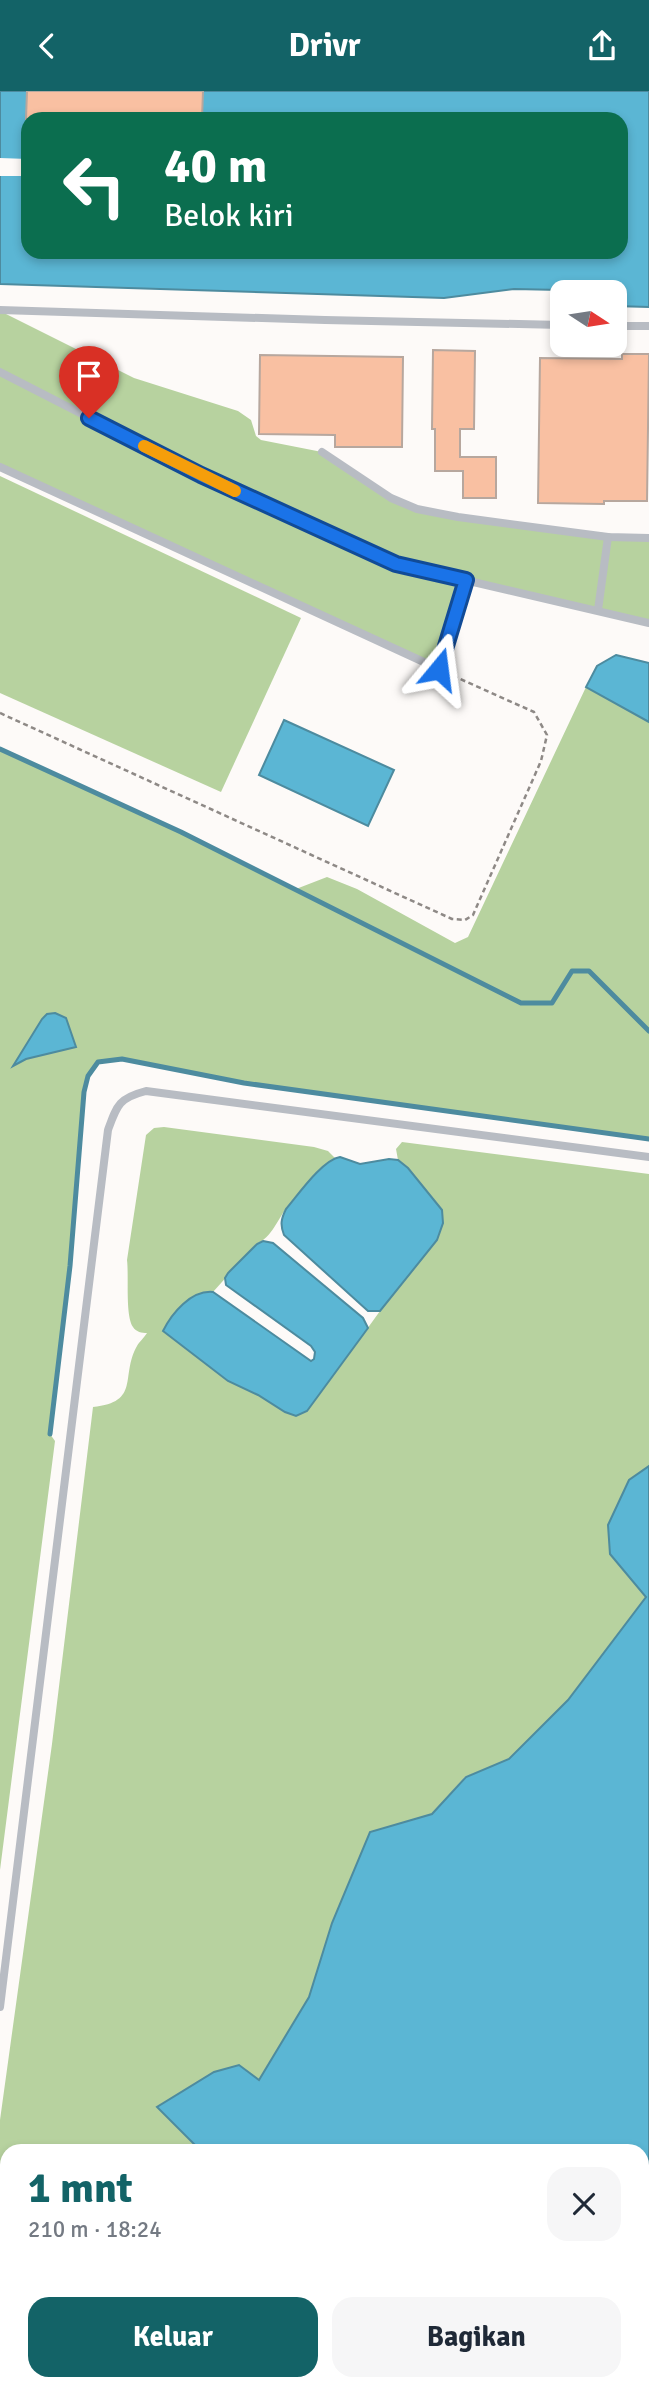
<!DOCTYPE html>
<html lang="id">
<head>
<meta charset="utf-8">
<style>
	body { margin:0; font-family:Signika,sans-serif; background:#f6f6f7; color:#1f2937; height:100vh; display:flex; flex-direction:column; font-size:26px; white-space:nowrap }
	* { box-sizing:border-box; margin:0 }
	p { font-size:23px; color:#747a83 }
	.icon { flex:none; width:38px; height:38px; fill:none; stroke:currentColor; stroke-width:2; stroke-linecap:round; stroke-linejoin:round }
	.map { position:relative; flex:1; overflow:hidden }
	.panel { position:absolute; left:0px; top:2053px; width:649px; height:247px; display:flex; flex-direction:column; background:#fff; border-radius:21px 21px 0 0; box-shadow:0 4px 10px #0003 }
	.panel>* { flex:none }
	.top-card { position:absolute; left:21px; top:21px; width:607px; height:147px; border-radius:21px; box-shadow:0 4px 10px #0003; background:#0b6e4f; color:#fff; overflow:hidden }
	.needle { width:46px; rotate:102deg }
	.buttons { position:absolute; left:550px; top:189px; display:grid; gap:14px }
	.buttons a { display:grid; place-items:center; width:77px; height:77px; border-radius:14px; background:#fff; box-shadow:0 4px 10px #0003; font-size:35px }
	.pin { position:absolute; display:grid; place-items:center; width:60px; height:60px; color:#fff; margin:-72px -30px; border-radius:50% 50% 50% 0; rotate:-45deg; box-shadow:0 0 7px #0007 }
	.pin .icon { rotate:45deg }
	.me { position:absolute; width:77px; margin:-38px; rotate:16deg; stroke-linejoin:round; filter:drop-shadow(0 0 5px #0008) }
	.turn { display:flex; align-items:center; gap:24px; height:147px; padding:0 28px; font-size:32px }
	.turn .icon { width:91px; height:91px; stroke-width:2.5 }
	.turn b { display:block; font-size:49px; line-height:60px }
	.round { display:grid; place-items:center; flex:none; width:74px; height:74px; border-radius:21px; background:#f6f6f7 }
	.headline { display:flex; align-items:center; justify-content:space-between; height:119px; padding:0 28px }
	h1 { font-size:42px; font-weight:700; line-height:52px; color:#136367 }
	.button { display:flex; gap:14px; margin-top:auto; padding:14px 28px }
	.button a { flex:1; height:80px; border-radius:21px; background:#136367; color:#fff; font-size:28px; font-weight:700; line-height:80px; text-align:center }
	.button a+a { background:#f6f6f7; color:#1f2937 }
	header { display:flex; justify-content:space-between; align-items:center; height:91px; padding:0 28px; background:#136367; color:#fff; font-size:32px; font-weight:700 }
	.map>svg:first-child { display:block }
	.green { fill:#b7d29f; fill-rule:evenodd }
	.water { fill:#5bb6d4; stroke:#4d8b9f; stroke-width:2; fill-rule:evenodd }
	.pier { fill:#fdfaf8 }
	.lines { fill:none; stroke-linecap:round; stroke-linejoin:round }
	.stream { stroke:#4d8b9f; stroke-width:5 }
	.building { fill:#f9c0a2; stroke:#b7a79e; stroke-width:2 }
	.path { stroke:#8e8986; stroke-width:2.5; stroke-dasharray:5 3.5; stroke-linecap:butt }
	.lane { stroke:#b8bcc3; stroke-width:8 }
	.route-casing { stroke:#114b97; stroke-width:18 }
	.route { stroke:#1a73e8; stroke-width:12 }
	.slow { stroke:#f59e0b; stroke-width:12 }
</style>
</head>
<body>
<header><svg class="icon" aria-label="back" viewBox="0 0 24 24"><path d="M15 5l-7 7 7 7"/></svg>Drivr<svg class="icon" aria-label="share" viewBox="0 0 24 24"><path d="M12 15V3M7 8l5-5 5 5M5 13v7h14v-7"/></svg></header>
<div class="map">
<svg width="649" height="2298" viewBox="0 0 649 2298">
	<rect width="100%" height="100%" fill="#fdfaf8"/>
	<g class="green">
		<path d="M0 220 134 287 238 320 251 329 256 345 261 349 322 361 391 407 458 426 649 447V532L466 489 439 578 0 376Z"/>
		<path d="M0 385 301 527 221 701 0 602Z"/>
		<path d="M586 596 649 631V1048L244 992 122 968 99 971 88 985 84 1001 70 1175 50 1343 55 1350 0 1779V658L181 741 296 798 327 786 357 798 455 852 468 846ZM47 923 76 956 26 968 14 974Z"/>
		<path d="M164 1036 314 1056 328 1060 335 1067C317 1080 302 1098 288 1115 278 1127 272 1147 256 1153L213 1201H206L163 1240 228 1290 258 1304 285 1321 336 1281 380 1220 437 1149 408 1077 398 1069 396 1058 402 1051 649 1083V1375L629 1389 610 1463 646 1506 568 1609 509 1668 465 1686 432 1723 370 1741 332 1832 309 1906 259 1989 158 2016 201 2060H7V2292H130V2298H0V2029L52 1653 93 1316C141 1311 120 1285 137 1255 139 1251 144 1247 147 1242 142 1242 136 1241 133 1236 125 1225 129 1185 127 1169L146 1044 154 1037Z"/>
	</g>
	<g class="water">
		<path d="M0 0H649V216L614 215V201H563L561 199 514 198 444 207 0 193ZM28 28H621V161H28Z"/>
		<path d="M616 564 649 572V631L586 596 597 575Z"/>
		<path d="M284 629 394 679 368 735 259 684Z"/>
		<path d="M55 922 66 927 76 956 26 968 13 975 42 928 47 923Z"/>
		<path d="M340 1066 360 1073 389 1068 398 1069 408 1077 442 1119 443 1132 437 1149 380 1220H368L284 1144C280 1134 281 1128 286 1118 298 1104 322 1069 340 1066Z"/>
		<path d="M263 1150 273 1152 363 1227 368 1237 307 1320 296 1325 285 1321 258 1304 228 1290 163 1240C172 1222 191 1199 213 1201L311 1270 314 1268 315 1261 311 1255 226 1194 225 1187 228 1182 257 1153Z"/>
		<path d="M649 1375V2298H130V2292H642V2060H201L157 2016 214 1981 239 1974 259 1989 309 1906 332 1832 370 1741 432 1723 466 1686 509 1668 568 1609 646 1506 610 1463 608 1434 629 1389Z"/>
	</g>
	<path class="pier" d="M0 67 28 68V85H0Z"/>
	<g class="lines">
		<g class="stream">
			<path d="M0 658 181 741 521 912H552L572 880H589L649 940"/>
			<path d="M50 1343 70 1175 84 1001 88 985 98 971 122 968 244 992 649 1048"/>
		</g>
	</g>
	<g class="building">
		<path d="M27 0H203L202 28H26Z"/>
		<path d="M433 259 475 260 474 338H460V366H496V407H463V380H435V338H432Z"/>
		<path d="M622 263H649L647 410H604V413L538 412 540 267 622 268Z"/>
		<path d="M260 264 403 266 402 356H335V344L259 343Z"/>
	</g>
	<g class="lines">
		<path class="path" d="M0 622 452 828 465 829 473 824 541 670 547 644 534 621 449 583"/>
		<g class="lane">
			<path d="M0 219 325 229 562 234"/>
			<path d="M614 235H649"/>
			<path d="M0 281 201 384 396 473 649 532"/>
			<path d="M322 361 391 407 417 418 458 426 608 446 649 447"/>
			<path d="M0 376 439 578 466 489"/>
			<path d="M598 519 608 446"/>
			<path d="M0 1916 108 1039C117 1014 119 1007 146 1000L649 1066"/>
		</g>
	</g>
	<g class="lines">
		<g class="route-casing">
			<path id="route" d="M89 327 201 384 396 473 466 489 439 578"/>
		</g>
		<use href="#route" class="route"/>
		<path class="slow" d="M144 355 235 400"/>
	</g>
</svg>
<div class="buttons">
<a><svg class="needle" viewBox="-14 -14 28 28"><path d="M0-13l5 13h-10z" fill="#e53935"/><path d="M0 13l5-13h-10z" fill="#747a83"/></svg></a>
</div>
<div class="pin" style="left:89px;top:327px;background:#d93025"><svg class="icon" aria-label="arrive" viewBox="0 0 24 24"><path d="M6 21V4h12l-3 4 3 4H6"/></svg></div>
<svg class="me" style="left:439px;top:578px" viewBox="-20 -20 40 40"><path d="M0-17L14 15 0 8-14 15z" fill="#1a73e8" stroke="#fff" stroke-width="4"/></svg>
<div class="top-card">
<div class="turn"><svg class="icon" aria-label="left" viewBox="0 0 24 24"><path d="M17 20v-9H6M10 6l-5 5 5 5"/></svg><div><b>40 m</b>Belok kiri</div></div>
</div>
<section class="panel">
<div class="headline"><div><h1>1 mnt</h1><p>210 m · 18:24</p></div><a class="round"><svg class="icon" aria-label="close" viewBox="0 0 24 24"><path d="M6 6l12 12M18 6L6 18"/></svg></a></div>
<div class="button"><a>Keluar</a><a>Bagikan</a></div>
</section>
</div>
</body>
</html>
